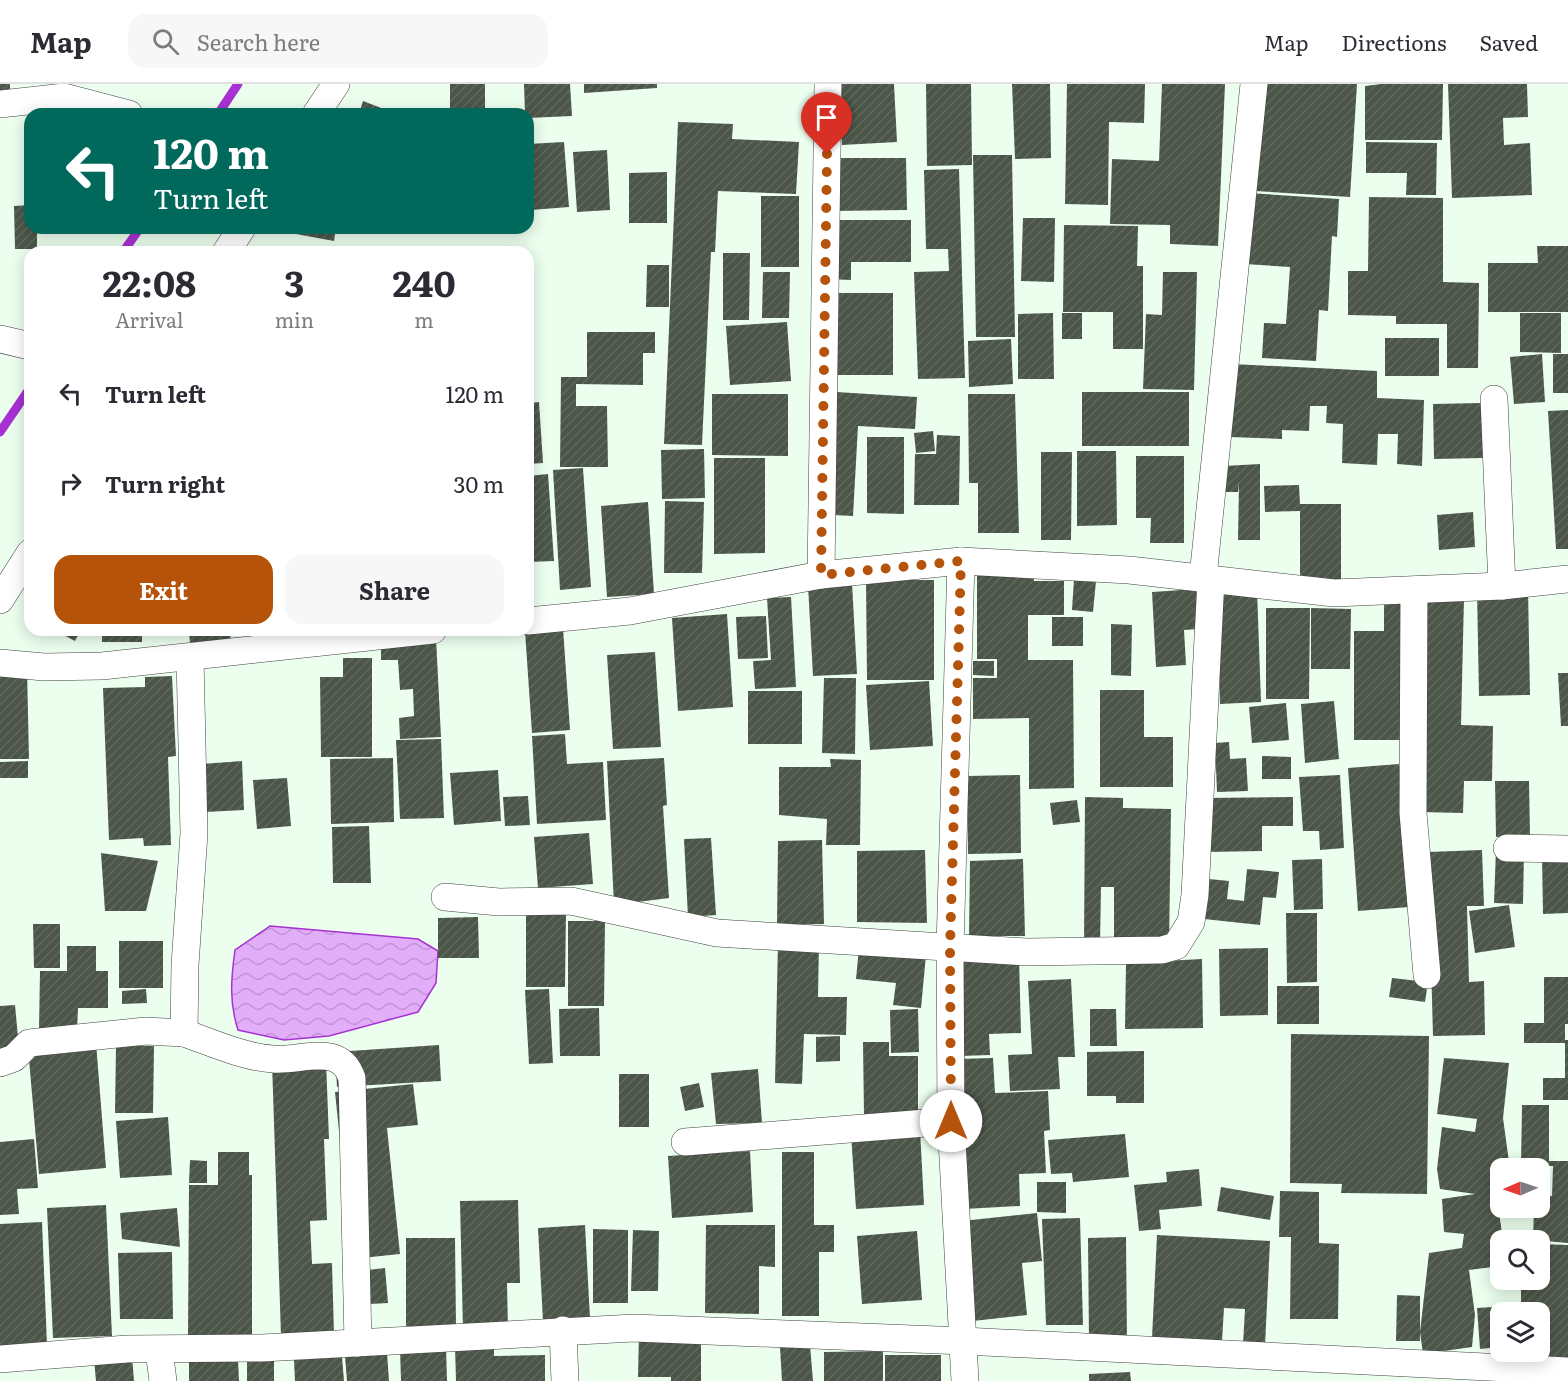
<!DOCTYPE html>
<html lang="en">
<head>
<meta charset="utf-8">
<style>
	body { margin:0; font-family:Literata,serif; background:#f7f7f7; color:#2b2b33; height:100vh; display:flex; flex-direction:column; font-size:22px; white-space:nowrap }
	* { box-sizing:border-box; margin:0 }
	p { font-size:20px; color:#7c7c81 }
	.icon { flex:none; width:33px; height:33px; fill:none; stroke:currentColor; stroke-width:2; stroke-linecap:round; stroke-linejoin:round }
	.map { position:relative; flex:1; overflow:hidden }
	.panel { position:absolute; left:24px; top:162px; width:510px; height:390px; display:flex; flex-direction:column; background:#fff; border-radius:18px; box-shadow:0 3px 15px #0003 }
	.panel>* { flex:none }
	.hud { position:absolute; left:24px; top:24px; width:510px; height:126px; border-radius:18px; box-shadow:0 3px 15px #0003; background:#00695c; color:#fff; overflow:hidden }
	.needle { width:39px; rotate:268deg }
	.controls { position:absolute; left:1490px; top:1074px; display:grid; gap:12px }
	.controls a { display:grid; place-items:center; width:60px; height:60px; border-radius:12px; background:#fff; box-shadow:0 3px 15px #0003; font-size:30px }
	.pin { position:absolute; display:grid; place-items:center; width:51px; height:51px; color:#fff; margin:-62px -26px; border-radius:50% 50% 50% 0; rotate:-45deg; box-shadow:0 0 6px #0007 }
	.pin .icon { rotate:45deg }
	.me { position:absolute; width:66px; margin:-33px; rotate:0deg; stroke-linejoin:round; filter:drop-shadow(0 0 4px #0008) }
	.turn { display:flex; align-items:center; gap:21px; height:126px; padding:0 30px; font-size:27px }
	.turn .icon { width:78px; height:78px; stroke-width:2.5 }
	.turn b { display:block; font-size:42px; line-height:51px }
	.eta { display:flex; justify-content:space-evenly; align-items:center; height:102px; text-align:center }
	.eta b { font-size:36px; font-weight:700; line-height:42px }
	.button { display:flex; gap:12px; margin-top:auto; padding:12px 30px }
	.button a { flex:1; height:69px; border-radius:18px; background:#b45309; color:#fff; font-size:24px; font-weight:700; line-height:69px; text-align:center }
	.button a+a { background:#f7f7f7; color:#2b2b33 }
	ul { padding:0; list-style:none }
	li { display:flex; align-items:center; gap:18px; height:90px; padding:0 30px }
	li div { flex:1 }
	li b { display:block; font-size:22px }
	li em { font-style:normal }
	header { display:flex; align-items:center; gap:36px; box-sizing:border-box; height:84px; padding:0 30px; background:#fff; border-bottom:2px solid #e1e1e2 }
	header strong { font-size:28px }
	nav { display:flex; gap:33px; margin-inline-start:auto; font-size:21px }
	.search { width:420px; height:54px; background:#f7f7f7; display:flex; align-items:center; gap:15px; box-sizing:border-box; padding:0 21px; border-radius:18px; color:#7c7c81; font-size:22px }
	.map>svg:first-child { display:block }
	.water { fill:url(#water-waves); stroke:#a831d4; stroke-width:1.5 }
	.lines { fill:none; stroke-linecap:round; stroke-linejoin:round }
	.stream { stroke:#a831d4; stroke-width:9 }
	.building { fill:url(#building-hatch) }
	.minor-casing { stroke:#404040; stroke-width:28 }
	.minor { stroke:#fff; stroke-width:27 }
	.route { stroke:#b45309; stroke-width:10; stroke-dasharray:0 18 }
</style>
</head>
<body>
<header>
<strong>Map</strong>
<div class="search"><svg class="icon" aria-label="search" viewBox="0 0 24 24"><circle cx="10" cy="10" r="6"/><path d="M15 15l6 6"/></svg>Search here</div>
<nav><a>Map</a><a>Directions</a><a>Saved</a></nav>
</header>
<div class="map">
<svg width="1568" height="1297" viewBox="0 0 1568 1297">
	<defs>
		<pattern id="water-waves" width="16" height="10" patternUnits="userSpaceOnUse" patternTransform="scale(1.5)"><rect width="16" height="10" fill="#e3aef9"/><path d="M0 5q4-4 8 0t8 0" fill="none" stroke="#c294d4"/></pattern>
		<pattern id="building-hatch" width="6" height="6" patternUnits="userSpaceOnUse" patternTransform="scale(1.5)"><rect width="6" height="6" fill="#4c5648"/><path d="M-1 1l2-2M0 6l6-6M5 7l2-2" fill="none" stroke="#61695e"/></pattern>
	</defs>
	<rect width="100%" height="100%" fill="#ecffef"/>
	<path class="water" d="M270 842 418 855 438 867 436 899 418 928 329 952 284 956 238 946C229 918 231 895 235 866Z"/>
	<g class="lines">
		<g class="stream">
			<path d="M218 30 238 0"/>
			<path d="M123 168 140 144"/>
			<path d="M0 348 30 304"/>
		</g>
	</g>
	<g class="building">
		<path d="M0 0H10V15L0 14Z"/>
		<path d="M450 0H485V29L450 30Z"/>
		<path d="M524 0H570L572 32 528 34V30H525Z"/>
		<path d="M584 0H657V4L584 9Z"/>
		<path d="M831 0H894L897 58 842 61 840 14Z"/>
		<path d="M926 0H971L972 81 927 82Z"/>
		<path d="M1012 0H1050L1051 74 1015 75Z"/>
		<path d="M1067 0H1145L1144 39 1109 38 1108 121 1065 120Z"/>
		<path d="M1162 0H1225L1218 162 1170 160V141L1110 140 1112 75 1159 77Z"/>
		<path d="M1262 0H1357L1350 113 1255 107Z"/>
		<path d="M1381 0H1443L1442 56H1365V2Z"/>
		<path d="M1448 0H1527L1528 33 1503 34 1504 61 1530 59 1532 111 1452 114Z"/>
		<path d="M363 17 397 30H359Z"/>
		<path d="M61 21 93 30H58Z"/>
		<path d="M678 38 733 40 732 55 799 58 796 110 718 107 715 168H711L702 361 664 360Z"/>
		<path d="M564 58 569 123 531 126 528 60Z"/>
		<path d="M1366 58 1437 59 1436 111H1406L1407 89H1366Z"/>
		<path d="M607 66 610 126 577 128 573 68Z"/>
		<path d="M973 71H1012L1015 253H976Z"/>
		<path d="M831 74H906L907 126 832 127Z"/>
		<path d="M959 85 965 294 918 295 914 188 949 187 948 165H926L924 86Z"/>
		<path d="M667 88V139H629V89Z"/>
		<path d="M1249 109 1339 115 1337 153 1332 152 1328 227 1319 226 1316 277 1262 274 1264 239 1286 240 1290 183 1245 180Z"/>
		<rect x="761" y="112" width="38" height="71"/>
		<path d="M1369 113 1443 114V198L1479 199 1478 284H1447V240H1396V232L1348 231V187H1368Z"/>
		<path d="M30 121V144H37V165H15L14 122Z"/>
		<path d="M1023 134H1055L1054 198 1021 197Z"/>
		<path d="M825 136H911V178H851V196L825 195Z"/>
		<path d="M1064 141 1138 142 1137 182H1143V265H1113V228H1063Z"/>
		<path d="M298 144H336L334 157 296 150Z"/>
		<path d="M1537 162H1568V228H1488V179H1538Z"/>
		<path d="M723 169H750L749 236H723Z"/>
		<path d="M647 181H669V223H646Z"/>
		<path d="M763 188H790L789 234H762Z"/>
		<path d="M1163 188H1197L1194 306 1143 305 1146 230 1162 231Z"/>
		<rect x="822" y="209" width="71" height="82"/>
		<path d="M1053 229 1054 295H1018V230Z"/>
		<rect x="1062" y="229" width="20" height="26"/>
		<path d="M1520 229H1561V269L1520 268Z"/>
		<path d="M787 238 791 297 730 301 726 242Z"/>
		<path d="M587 248H655V269H643V301L576 300V322H607L608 383H560L561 293H587Z"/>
		<rect x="1385" y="254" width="54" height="38"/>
		<path d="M1011 255 1013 300 969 303 968 257Z"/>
		<path d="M1542 270 1545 318 1514 320 1510 273Z"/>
		<rect x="1553" y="270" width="15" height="39"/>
		<path d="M1232 280 1377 287V314L1424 316 1422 382 1397 380 1398 350H1378L1377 381 1342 379 1343 340 1326 339 1327 322H1310L1309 347 1282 346V355L1230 353Z"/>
		<path d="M820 307 917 313 915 345 858 342 853 432 813 430Z"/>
		<rect x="1082" y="308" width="107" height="54"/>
		<path d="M712 310H788V372L712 371Z"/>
		<path d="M968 310H1015L1019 449H978V399H969Z"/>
		<path d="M539 318 543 379 528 380V319Z"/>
		<path d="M1482 319 1483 374 1434 375 1433 320Z"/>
		<path d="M1568 326V465H1556L1548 327Z"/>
		<path d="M933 347 935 367 916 369 914 349Z"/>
		<path d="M937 351 960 352 959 421H914L915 370H936Z"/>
		<path d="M867 353H904V430L867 429Z"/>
		<path d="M704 365 705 414 662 415 661 366Z"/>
		<path d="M1077 367H1116L1117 441 1077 442Z"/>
		<path d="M1041 368H1072L1071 456H1041Z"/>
		<path d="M1136 372H1184V459H1150L1151 434H1136Z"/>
		<path d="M714 374H765V469L714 470Z"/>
		<path d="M1260 380V456H1238L1239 399 1238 408H1224V382Z"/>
		<path d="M583 384 591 503 560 506 553 386Z"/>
		<path d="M548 390 554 477 528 478V392Z"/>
		<path d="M1299 401 1300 420H1341V501H1300V427L1265 428 1264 402Z"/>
		<path d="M665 417 704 418 702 489H664Z"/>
		<path d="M648 418 654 510 607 513 601 422Z"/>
		<path d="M1473 428 1475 463 1439 466 1437 431Z"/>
		<path d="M977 484H1034V497H1064V531H1028V576H1073L1074 704 1029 705V634L973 635V594H997V575H977Z"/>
		<path d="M1074 495 1096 497 1093 528 1072 526Z"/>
		<path d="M866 496H934V596H867Z"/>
		<path d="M852 499 857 590 813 592 808 501Z"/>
		<path d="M1197 505 1199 545 1184 546 1186 581 1156 583 1152 508Z"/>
		<path d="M1528 505 1530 611 1479 612 1477 506Z"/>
		<path d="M1257 506 1261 618 1220 620 1217 508Z"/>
		<path d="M1403 511 1404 656H1354V547H1384V512Z"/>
		<path d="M791 513 796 603 755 605 753 577 771 576 767 514Z"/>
		<path d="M1422 514H1464L1461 641 1493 642 1492 697H1464L1463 729 1419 728Z"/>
		<path d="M1266 524H1310L1309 615H1266Z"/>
		<path d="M1311 524 1351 525 1350 585H1311Z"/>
		<path d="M727 530 733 623 678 627 672 534Z"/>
		<path d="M766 532 768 574 738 575 736 533Z"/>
		<rect x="1052" y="533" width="31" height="29"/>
		<path d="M1111 540 1132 541 1131 592 1111 591Z"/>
		<path d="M563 544 570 646 532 649 525 547Z"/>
		<path d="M54 546H81L75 557Z"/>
		<rect x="102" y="546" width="40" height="12"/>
		<path d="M189 546H230L231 558 190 560Z"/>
		<path d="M436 554 441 653 400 655 399 634 414 632 413 605 400 606 398 576H381V557Z"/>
		<path d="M655 568 661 663 613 665 607 571Z"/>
		<path d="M343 574H372V673H321L320 593H343Z"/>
		<path d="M973 577H994V592L973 591Z"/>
		<path d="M27 585 29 675H0V586Z"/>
		<path d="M1558 589H1568V642H1561Z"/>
		<path d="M172 592 176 672 168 673 171 761 144 762 143 754 109 756 103 604 145 603V593Z"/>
		<path d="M824 594H856L855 670 822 669Z"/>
		<path d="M929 597 933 662 870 666 866 601Z"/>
		<path d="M1100 606H1144V653H1173V703H1100Z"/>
		<rect x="748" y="607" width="54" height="53"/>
		<path d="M1334 617 1339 675 1305 679 1301 620Z"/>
		<path d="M1286 619 1289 656 1252 659 1249 623Z"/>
		<path d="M565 650 567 680 603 678 606 736 537 740 532 652Z"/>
		<path d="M441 655 444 734 400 735 396 656Z"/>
		<path d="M1229 658 1230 675 1246 674 1248 707 1217 708 1215 659Z"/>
		<path d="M1262 672 1291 673V695H1262Z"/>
		<path d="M393 674 394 738 331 740 330 675Z"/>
		<path d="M664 674 667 721 663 722 669 814 614 821 607 677Z"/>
		<path d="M830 675 861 676 860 761H826L827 735 779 731V683H831Z"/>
		<path d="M28 677V694H0V678Z"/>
		<path d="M242 677 244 726 205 728 202 680Z"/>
		<path d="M1399 680 1409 823 1358 827 1348 684Z"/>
		<path d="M498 686 501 737 454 741 450 689Z"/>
		<path d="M1020 691 1021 769 968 770 967 692Z"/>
		<path d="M1340 691 1344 764 1320 766 1319 747H1303L1299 693Z"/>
		<path d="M287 694 291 742 257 745 253 696Z"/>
		<path d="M1495 697H1529L1530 752 1496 753Z"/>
		<path d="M528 712 530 741 505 742 503 713Z"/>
		<path d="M1085 713 1123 714V724L1171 725 1169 863 1114 862V803H1101L1100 861 1084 860Z"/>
		<path d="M1293 713V742H1262V767L1206 768V714Z"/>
		<path d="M1077 716 1080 738 1053 741 1050 719Z"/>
		<path d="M369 742 371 799H333L332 743Z"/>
		<path d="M589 749 593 800 538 804 534 753Z"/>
		<path d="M711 754 716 831 688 833 684 755Z"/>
		<path d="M822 756 824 840 777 841 778 757Z"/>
		<path d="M1496 765 1524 766 1523 820 1494 819Z"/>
		<path d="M925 766 927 839 857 838V767Z"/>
		<path d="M1482 766 1484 822H1467L1469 898 1484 897 1485 951 1433 952 1428 768Z"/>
		<path d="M101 769 158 777 146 827H105Z"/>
		<path d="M1542 772 1568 773V829L1543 830Z"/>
		<path d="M1023 775 1025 852H969L970 777Z"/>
		<path d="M1322 775 1323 825 1294 826 1292 776Z"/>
		<path d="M1247 785 1279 788 1276 814 1263 813 1260 841 1195 834 1199 794 1229 797 1227 815 1244 817Z"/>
		<path d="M1509 821 1515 863 1475 869 1469 827Z"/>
		<path d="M526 825H566L565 903H526Z"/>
		<path d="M1286 829H1317V898L1287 899Z"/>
		<path d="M478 833 479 874H438V834Z"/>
		<path d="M568 837H605L604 922H568Z"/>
		<path d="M33 840H60V884H34Z"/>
		<path d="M778 856 819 857 818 913H847L846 951 804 950 802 1000 775 999Z"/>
		<rect x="119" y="857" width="44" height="47"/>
		<path d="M67 862H96V887H108V924H78L77 947 39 946 40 887H67Z"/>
		<path d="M859 864 926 871 921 924 893 921 896 899 856 895Z"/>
		<path d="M1268 864V931L1220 932 1219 865Z"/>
		<path d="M1019 873 1021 949 989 950 990 971 960 972 958 874Z"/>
		<path d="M1202 875 1203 944 1125 945 1126 879Z"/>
		<path d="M1544 893H1568V940H1565V956H1568V1016H1543V994H1565V959H1524V939H1544Z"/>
		<path d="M1392 894 1428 898 1425 918 1389 913Z"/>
		<path d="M1071 895 1075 973H1058L1060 1005 1010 1007 1008 971 1032 970 1028 897Z"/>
		<rect x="1277" y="902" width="42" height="38"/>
		<path d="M146 905 147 919 122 920V907Z"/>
		<path d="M549 905 553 979 529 980 525 906Z"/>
		<path d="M15 921 19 964 0 965V922Z"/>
		<path d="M599 924 600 972H560L559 925Z"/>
		<path d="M918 925 919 968 891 969 890 926Z"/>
		<path d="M1090 925H1116L1117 962H1090Z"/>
		<path d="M1291 950 1429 952 1427 1110 1341 1109 1342 1100 1290 1099Z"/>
		<path d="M840 952V977L816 978V953Z"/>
		<path d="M863 958H889V972H918V1031H864Z"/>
		<path d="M96 959 106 1084 39 1090 28 964Z"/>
		<path d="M116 961 154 962 153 1029H115Z"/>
		<path d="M439 961 441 997 337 1003 335 968Z"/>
		<path d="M1144 967V1019H1116V1012H1087V968Z"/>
		<path d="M993 974 995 1009 1048 1007 1050 1046 1044 1047 1046 1089 1019 1090 1020 1122 964 1125 956 975Z"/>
		<path d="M1444 974 1509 979 1503 1034 1509 1078 1508 1084H1500V1106L1496 1107 1503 1156H1500V1182L1469 1186 1475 1231 1472 1263 1423 1270 1420 1248 1429 1169 1462 1164 1464 1150 1444 1148 1442 1115 1475 1110 1440 1105 1437 1085 1442 1043 1475 1048 1477 1035 1437 1030Z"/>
		<path d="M326 977 329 1055H324L327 1136 310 1137 312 1180 332 1179 334 1250 281 1252 272 978Z"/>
		<path d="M758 985 762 1039 716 1040 711 989Z"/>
		<rect x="619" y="990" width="30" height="53"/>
		<path d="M699 999 704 1023 685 1027 680 1003Z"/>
		<path d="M413 1000 418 1041 387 1044 400 1170 352 1175 335 1008Z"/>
		<path d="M1522 1021H1549V1077H1568V1159L1533 1156 1534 1124H1539V1112H1552L1553 1082 1521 1081Z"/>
		<path d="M168 1033 172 1091 120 1094 116 1037Z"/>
		<path d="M920 1046 924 1121 856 1125 851 1050Z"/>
		<path d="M1125 1050 1129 1093 1073 1098 1072 1089 1051 1090 1048 1056Z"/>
		<path d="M34 1055 38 1104 17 1105 19 1130 0 1131V1058Z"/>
		<path d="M750 1067 753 1128 672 1134 668 1072Z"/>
		<path d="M218 1068H249V1091H252V1254H188L189 1101H218Z"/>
		<path d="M782 1068H814V1141H834V1168H819V1232H782Z"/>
		<path d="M190 1076 207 1077V1099H189Z"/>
		<path d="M1199 1085 1202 1122 1159 1126 1161 1145 1139 1147 1134 1101 1167 1098 1166 1088Z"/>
		<path d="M1037 1098H1066V1129L1037 1128Z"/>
		<path d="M1221 1103 1274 1112 1270 1136 1217 1127Z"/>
		<path d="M1280 1107 1319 1108V1159L1339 1160 1338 1235H1290L1291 1153H1279Z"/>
		<path d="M518 1116 520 1199H507L508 1246 463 1247 460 1117Z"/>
		<path d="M106 1121 112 1252 53 1254 47 1124Z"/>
		<path d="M177 1124 180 1163 122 1155 120 1129Z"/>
		<path d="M1037 1129 1042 1177 1022 1179 1027 1231 973 1237 962 1137Z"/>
		<path d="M1080 1134 1083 1241H1046L1042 1135Z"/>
		<path d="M42 1138 47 1261 0 1263V1140Z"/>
		<path d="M585 1141 590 1234 543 1237 538 1144Z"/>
		<path d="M706 1141H775V1183L759 1182V1230L705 1229Z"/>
		<path d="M593 1145 628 1146V1219H593Z"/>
		<path d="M633 1146 659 1147 658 1207H631Z"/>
		<path d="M917 1147 922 1216 862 1220 857 1152Z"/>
		<path d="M1157 1151 1270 1157 1265 1262 1243 1261 1245 1225 1224 1224 1222 1257 1152 1254Z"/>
		<path d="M1126 1153 1127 1257H1089L1088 1154Z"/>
		<path d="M406 1154H455L456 1242H406Z"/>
		<path d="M1539 1160 1568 1161V1274H1521V1268H1539V1228H1521V1196H1539Z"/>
		<path d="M172 1168 173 1235H120L118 1169Z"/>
		<path d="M385 1184 388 1219 353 1221 350 1188Z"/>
		<path d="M1397 1211 1420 1212V1257H1396Z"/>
		<path d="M1510 1222V1228H1500V1263L1480 1265 1477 1224Z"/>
		<path d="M639 1248 701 1249V1297H671V1293H638Z"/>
		<path d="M810 1261 813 1297H782L780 1263Z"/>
		<path d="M494 1262V1272L545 1271V1297H456L455 1263Z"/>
		<path d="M446 1263 447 1297H401L400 1264Z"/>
		<path d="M883 1267V1297H824V1268Z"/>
		<path d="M387 1269 389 1297H347L345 1272Z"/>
		<rect x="885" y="1271" width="56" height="26"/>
		<path d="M132 1272 134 1297H96L94 1275Z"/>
		<path d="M342 1273 344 1297H295L294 1276Z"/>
		<path d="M238 1276 239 1297H189V1277Z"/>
		<path d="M274 1277V1297H247V1278Z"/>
		<path d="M1130 1288 1131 1297H1089V1290Z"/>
	</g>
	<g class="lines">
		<g class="minor-casing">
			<g id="minor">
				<path d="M0 20 64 13 129 30"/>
				<path d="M316 30 336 0"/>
				<path d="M226 168 242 144"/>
				<path d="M0 255 30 262"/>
				<path d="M1494 315 1502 502"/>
				<path d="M961 477 950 864 951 1037 965 1297"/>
				<path d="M821 491 828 0"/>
				<path d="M1203 493 1254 0"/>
				<path d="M1414 506 1413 729 1427 891"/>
				<path d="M0 516 30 469"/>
				<path d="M528 537 630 527 821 491 961 477 1129 486 1334 509 1502 502 1568 495"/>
				<path d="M0 579 44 583 102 582 433 546"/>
				<path d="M1507 764 1568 765"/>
				<path d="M445 813 499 818 571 817 717 849 1027 868 1162 866 1176 862 1191 838 1195 811 1211 495"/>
				<path d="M184 949C213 959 243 973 273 975 292 977 316 968 334 974 344 978 348 984 352 994L358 1259"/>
				<path d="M0 979 14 974 29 959 146 947 184 949 185 881 194 749 190 573"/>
				<path d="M685 1058 951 1037"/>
				<path d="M563 1246 565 1297"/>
				<path d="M159 1266 163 1297"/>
				<path d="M0 1275 127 1265 262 1264 634 1244 964 1257 1568 1287"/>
			</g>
		</g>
		<use href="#minor" class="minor"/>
	</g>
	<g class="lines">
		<path class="route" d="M827 70 821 491 961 477 950 864 951 1037"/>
	</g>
</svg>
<div class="controls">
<a><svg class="needle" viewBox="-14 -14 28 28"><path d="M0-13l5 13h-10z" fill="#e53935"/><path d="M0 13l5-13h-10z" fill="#7c7c81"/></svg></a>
<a><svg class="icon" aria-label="search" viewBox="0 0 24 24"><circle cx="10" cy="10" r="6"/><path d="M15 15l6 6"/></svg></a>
<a><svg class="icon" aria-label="layers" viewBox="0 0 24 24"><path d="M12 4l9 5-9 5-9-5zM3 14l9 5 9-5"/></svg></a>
</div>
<div class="pin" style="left:827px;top:70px;background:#d93025"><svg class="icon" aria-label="arrive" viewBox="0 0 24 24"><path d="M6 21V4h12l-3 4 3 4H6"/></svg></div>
<svg class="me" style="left:951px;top:1037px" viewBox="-20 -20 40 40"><circle r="19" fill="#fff"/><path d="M0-13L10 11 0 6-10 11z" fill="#b45309"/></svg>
<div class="hud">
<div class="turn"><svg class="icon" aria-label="left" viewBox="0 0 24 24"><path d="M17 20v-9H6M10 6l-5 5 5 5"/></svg><div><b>120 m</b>Turn left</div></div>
</div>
<section class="panel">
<div class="eta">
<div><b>22:08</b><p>Arrival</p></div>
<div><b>3</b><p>min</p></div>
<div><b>240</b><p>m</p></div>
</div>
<ul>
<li><svg class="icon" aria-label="left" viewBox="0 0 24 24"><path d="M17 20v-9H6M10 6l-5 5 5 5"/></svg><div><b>Turn left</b></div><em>120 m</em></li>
<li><svg class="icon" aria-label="right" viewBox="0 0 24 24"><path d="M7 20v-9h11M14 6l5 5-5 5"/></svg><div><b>Turn right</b></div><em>30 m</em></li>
</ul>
<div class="button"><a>Exit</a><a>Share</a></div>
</section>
</div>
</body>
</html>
